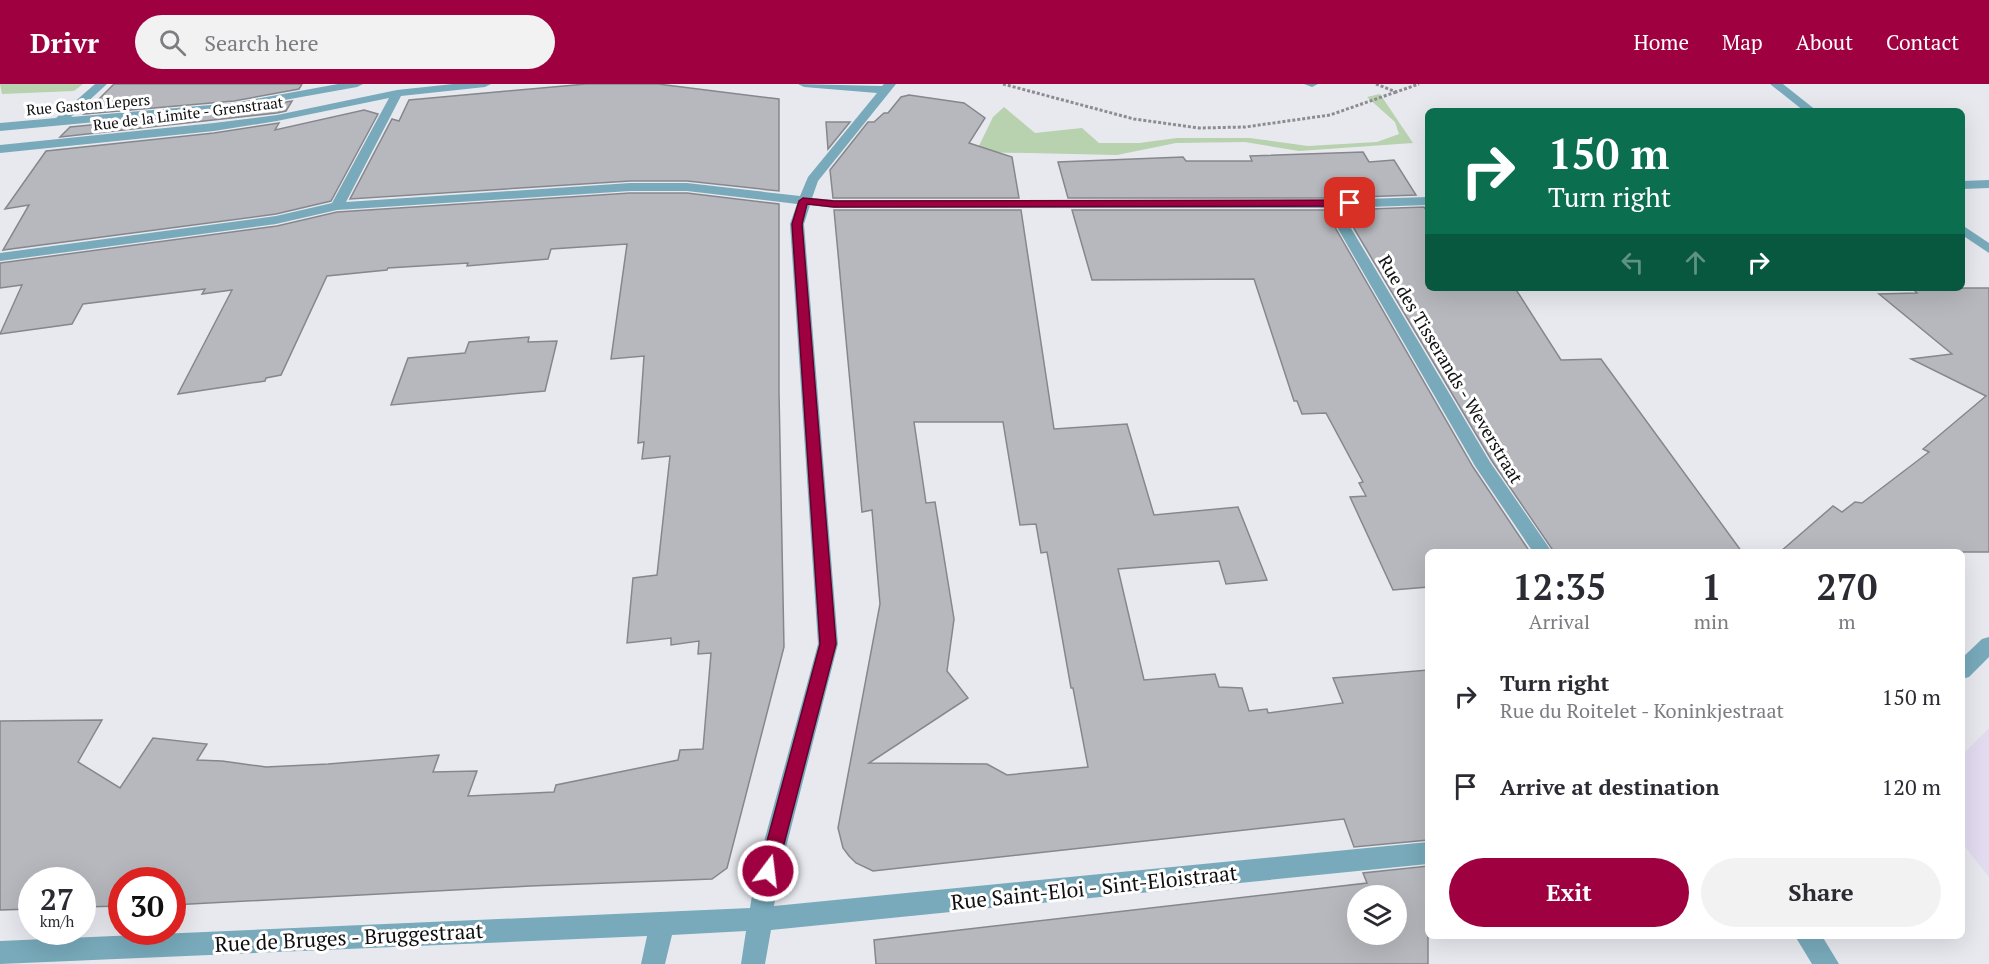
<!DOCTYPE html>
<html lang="en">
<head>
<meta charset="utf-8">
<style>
	body { margin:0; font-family:"PT Serif",serif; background:#f2f2f3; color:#2b2b33; height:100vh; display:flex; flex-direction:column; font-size:22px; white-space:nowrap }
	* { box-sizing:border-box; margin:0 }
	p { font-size:20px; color:#7c7c81 }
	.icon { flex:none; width:33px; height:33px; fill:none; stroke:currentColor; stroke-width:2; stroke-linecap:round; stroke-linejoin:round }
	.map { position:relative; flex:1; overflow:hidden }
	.sheet { position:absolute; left:1425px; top:465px; width:540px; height:390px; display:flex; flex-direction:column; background:#fff; border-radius:9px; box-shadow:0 6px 24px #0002 }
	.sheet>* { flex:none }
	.guide { position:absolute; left:1425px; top:24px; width:540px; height:183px; border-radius:9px; box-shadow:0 6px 24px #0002; background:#0b6e4f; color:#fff; overflow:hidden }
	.buttons { position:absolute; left:1347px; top:801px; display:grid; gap:12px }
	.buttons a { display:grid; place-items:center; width:60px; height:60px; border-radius:50%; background:#fff; box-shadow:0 6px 24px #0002; font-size:30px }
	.speed { position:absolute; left:18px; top:783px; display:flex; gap:12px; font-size:30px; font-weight:700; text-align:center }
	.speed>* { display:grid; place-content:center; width:78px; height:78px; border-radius:50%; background:#fff; box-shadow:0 6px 24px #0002; line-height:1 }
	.speed small { font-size:15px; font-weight:400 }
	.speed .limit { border:9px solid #d22; background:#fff; color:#111 }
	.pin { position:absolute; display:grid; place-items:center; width:51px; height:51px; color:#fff; margin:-26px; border-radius:12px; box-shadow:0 3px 9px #0006 }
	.me { position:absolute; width:66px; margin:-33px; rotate:15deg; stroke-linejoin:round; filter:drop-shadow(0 0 4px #0008) }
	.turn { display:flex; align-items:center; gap:21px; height:126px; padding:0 24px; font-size:27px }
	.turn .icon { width:78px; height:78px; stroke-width:2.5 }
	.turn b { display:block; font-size:42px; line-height:51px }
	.lanes { display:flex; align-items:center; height:57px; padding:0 24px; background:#0003; justify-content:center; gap:30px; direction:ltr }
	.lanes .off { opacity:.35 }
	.eta { display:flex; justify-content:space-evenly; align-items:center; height:102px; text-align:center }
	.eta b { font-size:36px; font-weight:800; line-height:42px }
	.button { display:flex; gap:12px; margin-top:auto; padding:12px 24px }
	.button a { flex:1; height:69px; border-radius:36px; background:#9f0140; color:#fff; font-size:24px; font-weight:800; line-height:69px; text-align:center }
	.button a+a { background:#f2f2f3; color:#2b2b33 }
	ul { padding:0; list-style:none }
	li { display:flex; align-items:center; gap:18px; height:90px; padding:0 24px }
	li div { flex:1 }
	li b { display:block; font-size:22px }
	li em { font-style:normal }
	header { display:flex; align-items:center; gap:36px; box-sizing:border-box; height:84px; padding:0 30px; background:#9f0140; color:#fff }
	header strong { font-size:28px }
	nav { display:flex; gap:33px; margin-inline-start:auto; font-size:21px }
	.search { width:420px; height:54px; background:#f2f2f3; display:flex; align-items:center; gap:15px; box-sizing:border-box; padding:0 21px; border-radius:33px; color:#7c7c81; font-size:22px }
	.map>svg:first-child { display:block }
	.education { fill:#e3dcf1 }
	.green { fill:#b8d1ae }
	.building { fill:#b7b8bd; stroke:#86878c; stroke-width:1.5; fill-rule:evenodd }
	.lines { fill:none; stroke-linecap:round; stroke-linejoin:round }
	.path { stroke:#8c8c91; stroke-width:3; stroke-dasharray:3 2; stroke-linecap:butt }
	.street { fill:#78aabb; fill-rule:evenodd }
	.route { fill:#9f0140; stroke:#67012a; stroke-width:1.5 }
	.labels { text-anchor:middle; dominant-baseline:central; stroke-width:6; stroke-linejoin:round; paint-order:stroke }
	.far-street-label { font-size:15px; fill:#0f0f11; stroke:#fff }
	.street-label { font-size:18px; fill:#0f0f11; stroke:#fff }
	.near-street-label { font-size:21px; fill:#0f0f11; stroke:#fff }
</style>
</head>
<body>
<header>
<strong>Drivr</strong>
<div class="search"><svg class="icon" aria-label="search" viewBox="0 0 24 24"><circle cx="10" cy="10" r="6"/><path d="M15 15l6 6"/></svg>Search here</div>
<nav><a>Home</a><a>Map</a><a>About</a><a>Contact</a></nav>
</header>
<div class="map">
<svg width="1989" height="880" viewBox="0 0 1989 880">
	<rect width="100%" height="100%" fill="#e8e9ef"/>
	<path class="education" d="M1989 644V793L1962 759V671Z"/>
	<g class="green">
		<path d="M0 0H83L74 7 2 10Z"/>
		<path d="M1380 10 1413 59 1299 67 1245 58 1176 59 1117 71 976 68 993 33 1004 23 1035 49 1082 44 1099 59H1139L1177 54H1250L1308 62 1377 58 1399 50 1395 38 1367 13Z"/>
	</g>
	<g class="building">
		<path d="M114 0H302L299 5 234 17 84 30Z"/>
		<path d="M586 0H658L779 15V107L687 97H630L350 115 392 35 399 37 409 16Z"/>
		<path d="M909 11 964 19 985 34 969 59 1012 73 1019 114H833L830 86 868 38H874L884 29H888L901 13Z"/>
		<path d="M292 17 286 27 277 29 60 53 70 43 234 27Z"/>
		<path d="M364 26 378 30 331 117 276 130 3 166 29 121 5 125 46 67 214 49 279 39 275 46Z"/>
		<path d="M826 38H850L828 65Z"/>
		<path d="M1363 68 1369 78 1394 76 1416 111 1330 114H1068L1058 78 1183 73 1186 77H1252L1250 72Z"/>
		<path d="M630 109H687L779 120V308L784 563 727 784 712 795 530 802 172 821V796H122V822L82 823V796H32V825L0 826V637L102 636 78 678 120 704 153 654 207 660 197 676 222 677 266 683 328 680 439 671 433 688 477 687 468 712 554 708 556 701 678 676 680 666 703 665 711 569 698 570 699 557 671 561V554L627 559 633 494 657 491 670 372 642 375 644 358 638 359 644 272 611 275 627 160 551 165 548 175 467 182 468 179 388 184 387 186 327 192 281 291 266 294 265 297 178 310 232 206 202 210 205 205 83 220 72 240 0 250 22 201 0 204V179L277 142 337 128Z"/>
		<path d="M1424 123 1428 129V204H1515L1561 276 1601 275 1742 468H1554L1492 377 1343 126Z"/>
		<path d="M834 126H1021L1054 345 1127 340 1154 431 1238 423 1267 496 1226 500 1219 477 1118 485 1144 596 1215 590 1219 603 1242 604 1249 627 1267 625 1268 629 1343 619 1333 594 1428 586V756L1354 763 1344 735 873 787 856 779 849 772 843 764 838 744 880 520 872 426 862 428ZM914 338H1003L1020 441 1036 440 1041 469 1047 468 1071 604H1073L1088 683 1007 691 987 680 869 679 968 614 947 587 954 535 935 418 926 419Z"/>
		<path d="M1072 126H1325L1473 383 1530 468H1428V503L1393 506 1350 413 1366 412 1359 399 1363 398 1326 329 1302 330 1297 317H1294L1254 195 1092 196Z"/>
		<path d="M1912 204H1989V468H1780L1833 422 1842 428 1855 418 1862 419 1929 368 1923 365 1986 312 1911 275 1952 270 1879 210 1917 209Z"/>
		<path d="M529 253 528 258 557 257 545 307 391 321 408 274 465 269 469 258Z"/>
		<path d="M1428 782V880H876L874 856 1367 799 1363 789ZM1358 812H1396V850H1358Z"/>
	</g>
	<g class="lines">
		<g class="path">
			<path d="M1003 0 1134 35 1199 44 1245 43 1330 31 1396 8"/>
			<path d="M1376 0 1396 8 1419 0"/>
		</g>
		<g class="street">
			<path d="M95 0H107L71 33 234 19 338 0H363L357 3 234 25 0 47V39L56 34Z"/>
			<path d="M453 0H491L485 3 401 12 346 118 630 99H687L800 112 808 93 877 9 804 3 798 0 882 2 884 0H896L818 97 812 114 834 116H1330L1428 113V121L1339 124 1490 378 1552 468H1533L1475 382 1326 124H834L810 121 804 140 838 560 780 787 774 822 1428 758V780L771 846 765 880H741L746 847 672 851 665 880H641L647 852 0 880V857L750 824 756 787 818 560 790 140 797 120 687 107H630L337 126 276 140 0 177V169L276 132 332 119 389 14 277 37 214 47 0 69V61L214 39 277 31 397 6Z"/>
			<path d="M1304 0H1318L1312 3Z"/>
			<path d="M1770 0H1783L1817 27H1804Z"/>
			<path d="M1989 96V104L1962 105V97Z"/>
			<path d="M1962 141 1989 159V169L1962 151Z"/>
			<path d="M1989 553V573L1969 593 1962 595V574L1982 555Z"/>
			<path d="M1795 852H1822L1839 880H1812Z"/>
		</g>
	</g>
	<path class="route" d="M803 114 834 117 1350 116 1355 119 1350 122 834 123 807 120 802 140 836 560 777 787 774 793 768 795 762 793 759 787 820 560 792 140 799 117Z"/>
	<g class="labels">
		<g class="far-street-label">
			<text transform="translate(88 20) rotate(-5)">Rue Gaston Lepers</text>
			<text transform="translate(188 29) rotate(-7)">Rue de la Limite - Grenstraat</text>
		</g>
		<g class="street-label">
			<text transform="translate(1451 285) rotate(59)">Rue des Tisserands - Weverstraat</text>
		</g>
		<g class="near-street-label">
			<text transform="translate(1094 803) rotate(-6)">Rue Saint-Eloi - Sint-Eloistraat</text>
			<text transform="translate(349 853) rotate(-3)">Rue de Bruges - Bruggestraat</text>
		</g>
	</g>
</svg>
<div class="buttons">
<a><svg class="icon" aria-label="layers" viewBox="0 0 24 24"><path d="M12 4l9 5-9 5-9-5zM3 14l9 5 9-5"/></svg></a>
</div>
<div class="speed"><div>27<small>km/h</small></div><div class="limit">30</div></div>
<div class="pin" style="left:1350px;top:119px;background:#d93025"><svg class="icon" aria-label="arrive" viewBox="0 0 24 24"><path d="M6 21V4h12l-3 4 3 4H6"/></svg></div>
<svg class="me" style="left:768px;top:787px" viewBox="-20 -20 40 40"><circle r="17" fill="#9f0140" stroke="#fff" stroke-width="3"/><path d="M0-11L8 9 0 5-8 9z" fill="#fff"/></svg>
<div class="guide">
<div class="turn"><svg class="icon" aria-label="right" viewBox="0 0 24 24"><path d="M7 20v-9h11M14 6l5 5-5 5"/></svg><div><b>150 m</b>Turn right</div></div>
<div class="lanes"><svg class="icon off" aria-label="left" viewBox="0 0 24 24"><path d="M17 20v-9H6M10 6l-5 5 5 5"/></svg><svg class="icon off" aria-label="ahead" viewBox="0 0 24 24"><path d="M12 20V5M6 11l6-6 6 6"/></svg><svg class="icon" aria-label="right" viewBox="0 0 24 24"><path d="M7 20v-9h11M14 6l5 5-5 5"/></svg></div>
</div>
<section class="sheet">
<div class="eta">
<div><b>12:35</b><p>Arrival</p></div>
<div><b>1</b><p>min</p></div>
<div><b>270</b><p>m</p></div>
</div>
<ul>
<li><svg class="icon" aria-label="right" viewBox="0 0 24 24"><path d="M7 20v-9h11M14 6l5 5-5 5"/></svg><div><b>Turn right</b><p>Rue du Roitelet - Koninkjestraat</p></div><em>150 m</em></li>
<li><svg class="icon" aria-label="arrive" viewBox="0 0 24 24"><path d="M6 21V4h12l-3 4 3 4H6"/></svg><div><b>Arrive at destination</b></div><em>120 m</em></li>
</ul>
<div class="button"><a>Exit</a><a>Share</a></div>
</section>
</div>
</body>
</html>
